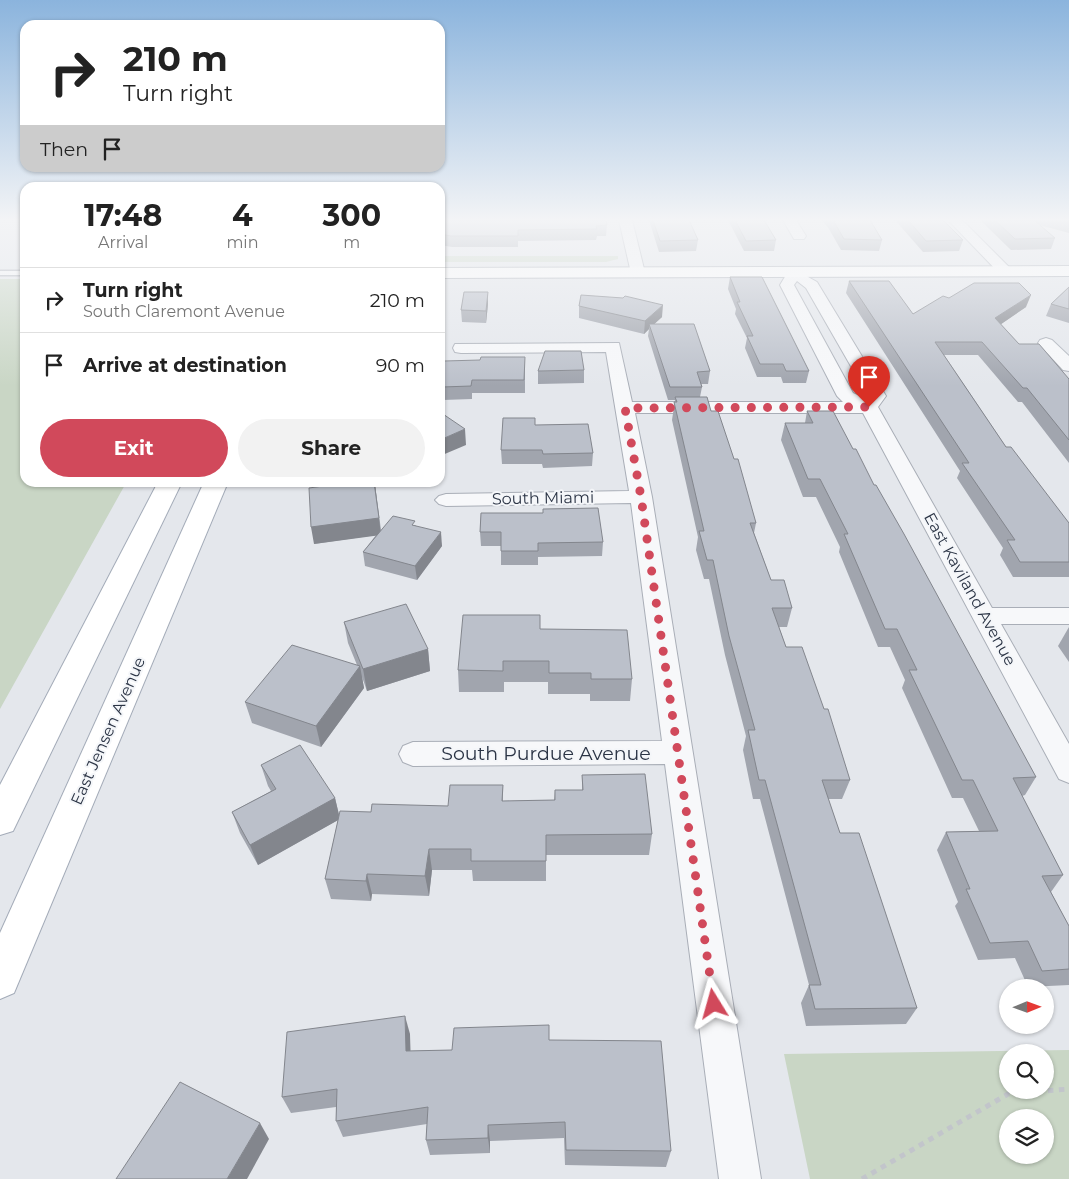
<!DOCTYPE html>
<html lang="en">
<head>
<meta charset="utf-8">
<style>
	body { margin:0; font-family:Montserrat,sans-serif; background:#f2f2f2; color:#222; height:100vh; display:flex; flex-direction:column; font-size:19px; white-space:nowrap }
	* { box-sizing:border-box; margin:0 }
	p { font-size:16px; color:#767676 }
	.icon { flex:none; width:28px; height:28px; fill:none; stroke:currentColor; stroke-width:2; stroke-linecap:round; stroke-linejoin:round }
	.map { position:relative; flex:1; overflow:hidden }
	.side { position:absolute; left:20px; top:182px; width:425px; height:305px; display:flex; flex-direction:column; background:#fff; border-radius:15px; box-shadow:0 1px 4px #0004 }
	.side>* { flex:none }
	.guide { position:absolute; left:20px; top:20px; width:425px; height:152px; border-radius:15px; box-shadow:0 1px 4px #0004; background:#fff; color:#222; overflow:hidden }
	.needle { width:32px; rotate:89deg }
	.controls { position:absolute; left:999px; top:979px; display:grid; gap:10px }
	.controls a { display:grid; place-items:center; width:55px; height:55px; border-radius:50%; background:#fff; box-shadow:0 1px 4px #0004; font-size:25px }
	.pin { position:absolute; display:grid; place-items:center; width:42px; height:42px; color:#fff; margin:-51px -21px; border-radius:50% 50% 50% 0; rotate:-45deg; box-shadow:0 0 5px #0007 }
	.pin .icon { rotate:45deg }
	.me { position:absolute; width:55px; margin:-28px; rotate:352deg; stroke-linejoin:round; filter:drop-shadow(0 0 4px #0008) }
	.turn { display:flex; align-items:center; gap:18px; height:105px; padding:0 20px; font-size:22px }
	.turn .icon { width:65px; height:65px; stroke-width:2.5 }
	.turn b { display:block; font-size:35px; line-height:42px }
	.then { display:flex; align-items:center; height:48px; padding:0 20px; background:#0003; gap:10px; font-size:19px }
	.eta { display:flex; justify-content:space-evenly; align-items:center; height:85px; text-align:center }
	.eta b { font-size:30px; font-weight:700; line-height:35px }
	.primary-button { display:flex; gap:10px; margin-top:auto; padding:10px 20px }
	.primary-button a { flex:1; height:58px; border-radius:30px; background:#d1495b; color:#fff; font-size:20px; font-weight:700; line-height:58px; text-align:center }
	.primary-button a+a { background:#f2f2f2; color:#222 }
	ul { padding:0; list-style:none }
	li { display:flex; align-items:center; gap:15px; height:65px; padding:0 20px; border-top:1px solid #e0e0e0 }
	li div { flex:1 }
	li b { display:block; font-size:19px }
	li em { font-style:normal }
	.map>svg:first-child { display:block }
	.green { fill:#c9d6c5; fill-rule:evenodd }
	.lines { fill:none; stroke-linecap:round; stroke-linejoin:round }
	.lane-casing { stroke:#a9aeb7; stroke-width:3 }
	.street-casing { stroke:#a9aeb7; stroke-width:2 }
	.secondary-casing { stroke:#a9aeb7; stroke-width:2 }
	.primary-casing { stroke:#a3abb8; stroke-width:2 }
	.path { stroke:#c2c5cb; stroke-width:5; stroke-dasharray:5.5 5.5; stroke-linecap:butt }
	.lane { fill:#f7f8fa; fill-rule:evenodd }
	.street { fill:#f7f8fa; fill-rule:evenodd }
	.secondary { fill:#fff; fill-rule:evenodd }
	.primary { fill:#fff; fill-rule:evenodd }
	.wall { fill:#a1a5ae }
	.shaded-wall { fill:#83868d }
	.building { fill:#bbc0ca; stroke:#83868d }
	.route { stroke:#d1495b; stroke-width:9; stroke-dasharray:0 16.2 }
	.labels { text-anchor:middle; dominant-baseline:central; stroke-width:4; stroke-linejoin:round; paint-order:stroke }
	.street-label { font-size:16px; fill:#2b3445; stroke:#f4f6f9 }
	.near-street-label { font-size:19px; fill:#2b3445; stroke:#f4f6f9 }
</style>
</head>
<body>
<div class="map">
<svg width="1069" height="1179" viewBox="0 0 1069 1179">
	<rect width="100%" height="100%" fill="#e4e7ec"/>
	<g class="green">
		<path d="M440 256H618V259L606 262H440Z"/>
		<path d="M0 279H25V482L126 483 0 709Z"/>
		<path d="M1069 1050V1179H810L784 1054ZM1008 1052H1045V1090H1008ZM1008 1118H1045V1155H1008Z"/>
	</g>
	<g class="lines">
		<g class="lane-casing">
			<rect id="lane" x="0" y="271" width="25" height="4"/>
		</g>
		<g class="street-casing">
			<g id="street">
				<path d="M619 220H632L645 273 643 276H633L631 273Z"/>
				<path d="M783 220H796L806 236 804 239H794Z"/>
				<path d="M948 220H962L1011 269 1013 272 1011 275H1001Z"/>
				<path d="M794 269 817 282 886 396 878 407 992 608H1069V624H1001L1069 744V783L1059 779 863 413H635L652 497 761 1179H719L665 764 413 766 403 762 399 754 403 746 413 742 662 741 631 503 446 506 439 504 435 500 439 496 446 494 629 491 606 352 461 353 455 352 453 348 455 344 619 343 632 402H843L837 396 780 285 789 270ZM797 281 806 288 868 396 866 399 853 393 794 285Z"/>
				<path d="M1046 338 1052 340 1069 356V371L1063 370 1038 343 1040 340Z"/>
			</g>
		</g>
		<g class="secondary-casing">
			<path id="secondary" d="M1069 266V276L440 278V268Z"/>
		</g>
		<g class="primary-casing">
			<g id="primary">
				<path d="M158 482H182L13 831 0 835V785Z"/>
				<path d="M204 482H228L14 993 0 999V933Z"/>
			</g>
		</g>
		<path class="path" d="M862 1179 1008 1094 1069 1089"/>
		<use href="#lane" class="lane"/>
		<use href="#street" class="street"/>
		<use href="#secondary" class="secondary"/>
		<use href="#primary" class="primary"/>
	</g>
	<g class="wall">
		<path d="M440 220 607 225 606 236H597L596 240 518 241V247H452L440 245Z"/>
		<path d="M649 220H689L698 240 696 251 659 252Z"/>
		<path d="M728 220H764L776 240 774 251H744Z"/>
		<path d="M822 220H870L882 240 879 251 841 250 829 229Z"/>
		<path d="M895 220H943L963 240 959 251 923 252Z"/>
		<path d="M980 220H1069V233L1039 225 1055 238 1051 249 1011 250Z"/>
		<path d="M730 277 809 371 806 383H783L781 377H757L745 348 747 338 735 314 736 309 728 289Z"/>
		<path d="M849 281 913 314 949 298 1026 307 1001 324 1019 344 1069 379V463L1022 402H1018L978 355H944L1006 447 1069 523V577H1013L1000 555 1003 548 957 478 960 471 846 293Z"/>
		<path d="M1069 287V323L1046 316 1051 304Z"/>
		<path d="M488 292V304L486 323 462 322 461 310Z"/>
		<path d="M579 306 662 317 654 324 710 371 708 384H701L702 387 700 397 711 411 756 523 754 533 771 580 792 608 787 627H779L786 647 850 780 842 799H828L840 833 917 1008 906 1024 806 1026 801 1003 809 985 760 799H753L743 750 746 736 725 655 709 579H704L696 550 698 537 672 420 675 400H668L648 336 649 329 644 334 579 318Z"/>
		<path d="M525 357V393H472V399L443 400 442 387 480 360Z"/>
		<path d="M584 370V383L538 384V371Z"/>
		<path d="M807 411 853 449 1036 777 1025 795 1022 796 1063 875 1051 892 1069 926V985L1028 987 1015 958 978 960 955 906 958 902 937 850 946 832 979 831 963 798H952L902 688 905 680 890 647H878L839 552 840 547 816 497H803L781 440 785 423H805Z"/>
		<path d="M535 425 593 453 592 466 543 468 542 464H502L501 450Z"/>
		<path d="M336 482H376L375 484 381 530 415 525 442 546 417 580 365 566 363 552 376 535 314 544 340 484Z"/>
		<path d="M481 513 603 542 602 556 538 557V565H501V546H481L480 532Z"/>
		<path d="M344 622 428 649 430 671 367 691 362 677 364 688 321 747 252 723 245 702 357 665 348 643Z"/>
		<path d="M1069 627V662L1058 646Z"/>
		<path d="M540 629 632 679 630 701H590V694H548V682H504V692H459L458 670Z"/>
		<path d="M261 765 335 798 339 815 371 812 448 806 503 785V801L554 800 555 790H582V775L652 834 649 855H546V881H473L472 870H432L429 896 372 894 371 901 331 899 325 879 338 820 258 865 240 833 232 812 271 791 268 786Z"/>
		<path d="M410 1034V1051L452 1050 549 1040 671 1151 666 1167 565 1165 564 1138 490 1141V1153L430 1155 426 1140 427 1124 343 1137 336 1121V1107L291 1113 282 1097Z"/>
	</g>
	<g class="shaded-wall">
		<path d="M488 292V304L486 323V311Z"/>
		<path d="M1031 295 1026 307 991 331 995 318Z"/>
		<path d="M663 305 662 317 650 328 649 324V329L644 334 645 321Z"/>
		<path d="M465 429 466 445 440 456V440Z"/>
		<path d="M374 482H376L375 484 381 535 314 544 311 527Z"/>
		<path d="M441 532 442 546 417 580 415 566Z"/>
		<path d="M428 649 430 671 367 691 363 669Z"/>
		<path d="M360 666 364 688 321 747 316 726Z"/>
		<path d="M335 798 340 819 258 865 250 845Z"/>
		<path d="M429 849 432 870 429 896 425 876Z"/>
		<path d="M367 874 372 894 371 901 366 881Z"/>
		<path d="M405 1016 410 1034 411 1068 406 1051Z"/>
		<path d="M260 1123 269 1139 247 1179H227Z"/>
		<path d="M488 1125 490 1141V1153L488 1138Z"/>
	</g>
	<g class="building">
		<path d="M440 220H606L607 225 596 226 597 229 518 230V236H451L440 234Z"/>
		<path d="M653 220H689L698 240 660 241Z"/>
		<path d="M735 220H764L776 240 746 241Z"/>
		<path d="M833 220H870L882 240 844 239Z"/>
		<path d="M908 220H943L963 240 926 241Z"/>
		<path d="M995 220H1034L1055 238 1015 239Z"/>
		<path d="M730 277H762L809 371H786L783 364H760L747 336H753L737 302H740Z"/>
		<path d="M849 281H889L913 314 943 296 949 298 974 283H1019L1031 295 995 318 1019 344H1039L1069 379V440L1027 388H1023L982 342H935L1006 447H1011L1069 523V562H1020L1007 540H1015L962 463H969Z"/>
		<path d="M1069 287V309L1051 304Z"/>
		<path d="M464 292H488L486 311 461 310Z"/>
		<path d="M581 295 623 298 625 296 663 305 645 321 579 306Z"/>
		<path d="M649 324H694L710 371 697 372 702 387H670Z"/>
		<path d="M545 351H581L584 370 538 371Z"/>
		<path d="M481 357H525L524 380H472L471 386 442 387 444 361 480 360Z"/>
		<path d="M675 397H707L711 411H718L734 459H738L756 523H750L771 580H784L792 608H772L786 647H802L824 709H828L850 780H822L840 833H859L917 1008 815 1009 809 985H821L765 780H759L748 730H755L729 636 713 560H707L699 531H704L674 402H677Z"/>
		<path d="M807 411H833L853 449H856L874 485H876L904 534 1036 777 1013 778 1063 875 1042 876 1069 926V969L1042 971 1028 941 990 943 966 889H970L946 832 998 831 973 780H962L909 670H917L897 629H885L844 534H848L820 479H808L785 423H813Z"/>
		<path d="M440 412 465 429 440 440Z"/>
		<path d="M503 418H535V425L588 424 593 453 543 454 542 450H501Z"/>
		<path d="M352 482H374L379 518 311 527 309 488Z"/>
		<path d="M598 508 603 542 538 543V551H501V532H480L481 513H543V509Z"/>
		<path d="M393 516 415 521 412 525 441 532 415 566 363 552Z"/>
		<path d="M406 604 428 649 363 669 344 622Z"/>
		<path d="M463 615H540V629L627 630 632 679H591V673H549V661H503V671L458 670Z"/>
		<path d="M292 645 360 666 316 726 245 702Z"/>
		<path d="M300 745 335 798 250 845 232 812 276 789 261 765Z"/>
		<path d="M645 774 652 834 546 835V861H471V849H429L425 876 367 874 366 881 325 879 340 811 371 812 372 804 448 806 450 785H503L502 801 555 800V790H583L582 775Z"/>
		<path d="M405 1016 406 1051 452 1050 454 1028 549 1025V1040L661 1041 671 1151 566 1150 565 1122 488 1125V1138L426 1140 428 1107 336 1121 337 1089 282 1097 287 1032Z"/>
		<path d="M180 1082 260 1123 227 1179H116Z"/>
	</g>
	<linearGradient id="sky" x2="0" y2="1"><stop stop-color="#8bb4dd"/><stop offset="0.57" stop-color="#f3f4f6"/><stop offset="1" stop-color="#f3f4f6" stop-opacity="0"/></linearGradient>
	<rect width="1069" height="386" fill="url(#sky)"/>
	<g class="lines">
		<path class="route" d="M714 1004 641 497 625 408 869 407"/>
	</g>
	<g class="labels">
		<g class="street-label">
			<text transform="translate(543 498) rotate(-1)">South Miami</text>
			<text transform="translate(970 589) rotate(61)">East Kaviland Avenue</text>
			<text transform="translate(108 731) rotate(-66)">East Jensen Avenue</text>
		</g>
		<g class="near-street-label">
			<text x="546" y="753">South Purdue Avenue</text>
		</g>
	</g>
</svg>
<div class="controls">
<a><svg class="needle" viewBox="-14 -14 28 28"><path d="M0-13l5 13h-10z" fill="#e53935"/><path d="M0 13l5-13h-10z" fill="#767676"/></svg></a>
<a><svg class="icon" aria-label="search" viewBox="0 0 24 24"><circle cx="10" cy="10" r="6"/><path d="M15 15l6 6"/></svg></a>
<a><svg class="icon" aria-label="layers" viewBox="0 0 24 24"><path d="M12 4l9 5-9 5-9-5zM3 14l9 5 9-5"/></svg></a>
</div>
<div class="pin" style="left:869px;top:407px;background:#d93025"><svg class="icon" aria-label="arrive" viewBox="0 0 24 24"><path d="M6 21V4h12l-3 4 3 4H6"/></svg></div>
<svg class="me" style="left:714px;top:1004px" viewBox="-20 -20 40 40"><path d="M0-17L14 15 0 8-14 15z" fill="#d1495b" stroke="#fff" stroke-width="4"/></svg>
<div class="guide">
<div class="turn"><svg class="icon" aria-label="right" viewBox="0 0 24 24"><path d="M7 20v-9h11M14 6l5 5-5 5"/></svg><div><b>210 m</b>Turn right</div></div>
<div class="then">Then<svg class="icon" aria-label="arrive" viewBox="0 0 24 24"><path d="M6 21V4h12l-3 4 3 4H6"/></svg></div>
</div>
<section class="side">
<div class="eta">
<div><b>17:48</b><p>Arrival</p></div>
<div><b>4</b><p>min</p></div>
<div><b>300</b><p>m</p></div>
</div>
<ul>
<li><svg class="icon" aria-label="right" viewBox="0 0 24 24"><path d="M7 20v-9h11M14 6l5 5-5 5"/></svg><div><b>Turn right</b><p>South Claremont Avenue</p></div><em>210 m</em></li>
<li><svg class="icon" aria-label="arrive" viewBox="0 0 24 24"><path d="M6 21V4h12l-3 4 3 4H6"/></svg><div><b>Arrive at destination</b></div><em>90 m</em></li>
</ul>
<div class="primary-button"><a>Exit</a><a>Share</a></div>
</section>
</div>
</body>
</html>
